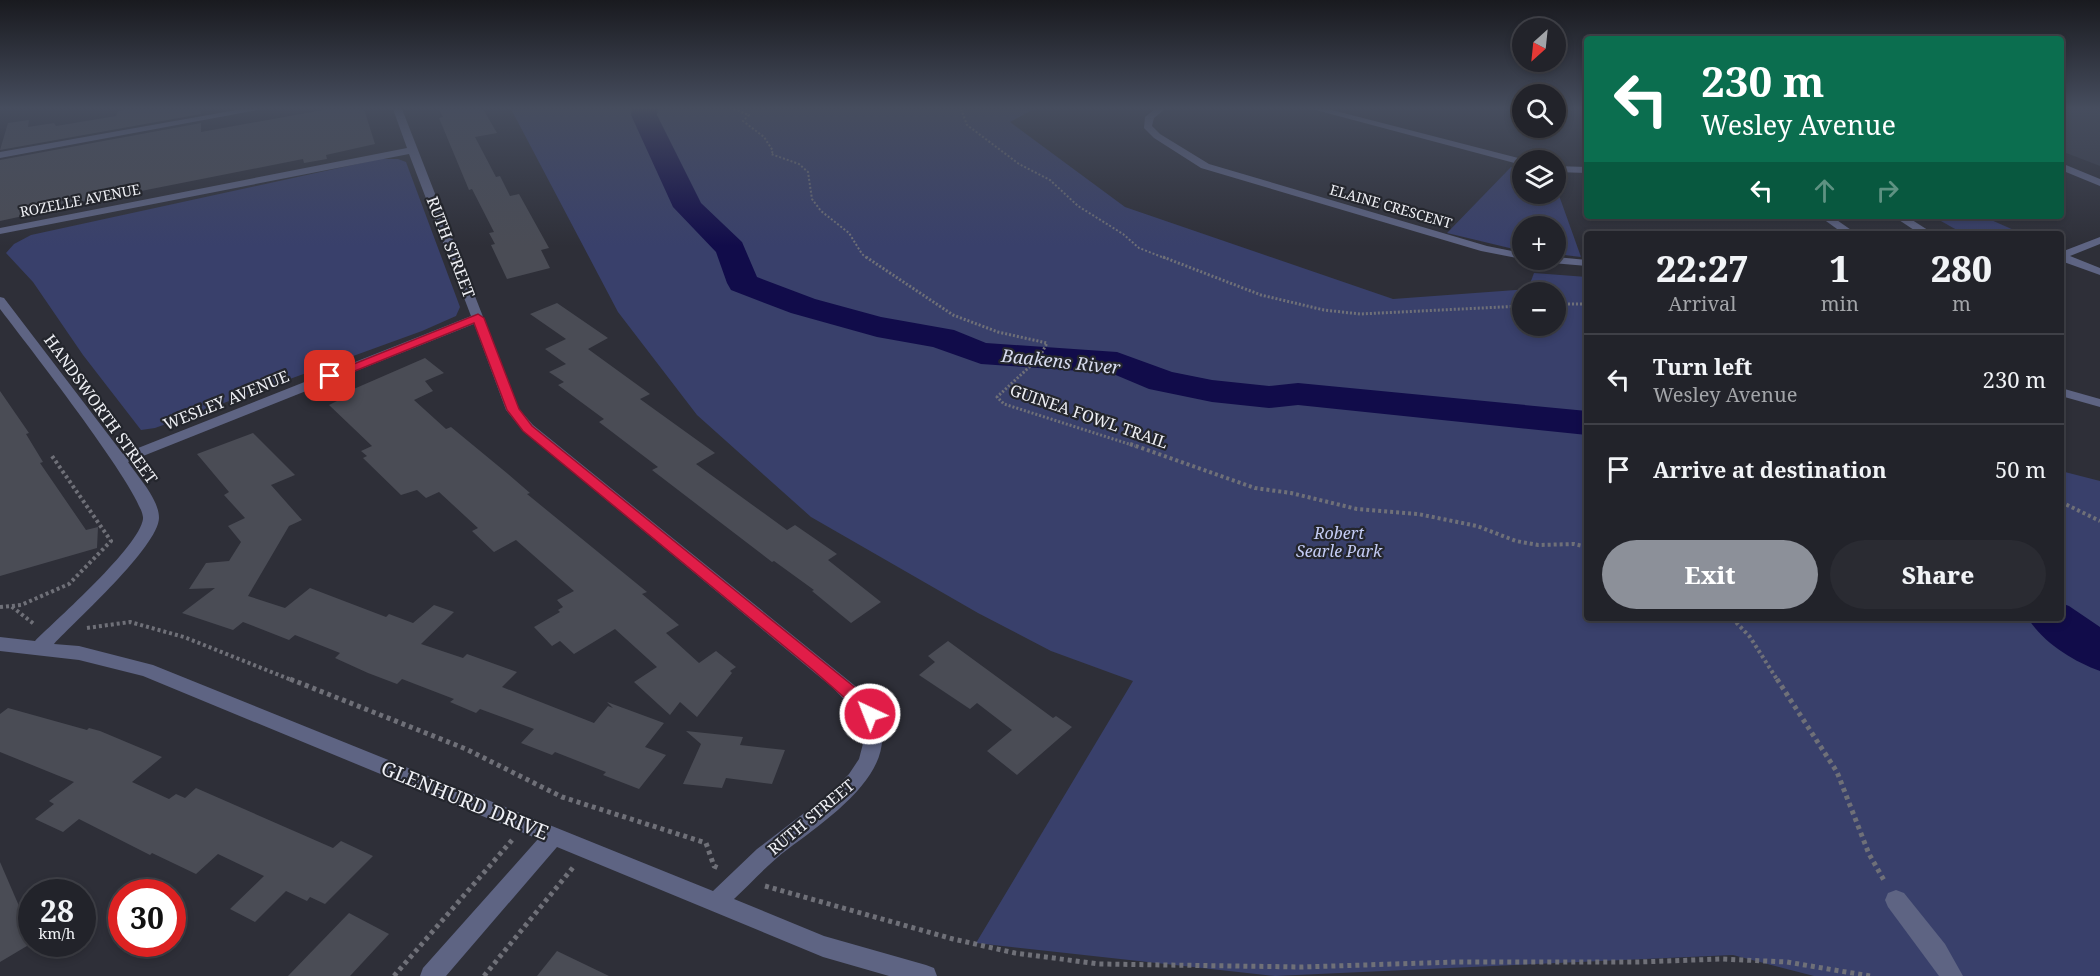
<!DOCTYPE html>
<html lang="en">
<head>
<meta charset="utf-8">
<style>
	body { margin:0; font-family:"Noto Serif",serif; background:#2a2b32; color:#f1f3f6; height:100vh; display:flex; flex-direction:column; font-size:22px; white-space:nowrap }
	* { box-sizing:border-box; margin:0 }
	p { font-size:20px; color:#a2a4a8 }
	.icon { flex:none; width:33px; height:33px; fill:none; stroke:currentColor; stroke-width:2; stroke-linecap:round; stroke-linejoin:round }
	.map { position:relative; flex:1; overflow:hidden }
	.panel { position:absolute; left:1584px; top:231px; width:480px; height:390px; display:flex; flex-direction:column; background:#22232a; border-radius:6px; box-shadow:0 3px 9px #0003,0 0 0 2px #3f4047 }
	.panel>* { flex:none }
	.top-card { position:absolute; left:1584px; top:36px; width:480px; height:183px; border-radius:6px; box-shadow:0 3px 9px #0003,0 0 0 2px #3f4047; background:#0b6e4f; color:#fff; overflow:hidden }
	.needle { width:39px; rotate:207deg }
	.fabs { position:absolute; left:1512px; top:18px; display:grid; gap:12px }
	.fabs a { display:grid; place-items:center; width:54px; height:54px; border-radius:50%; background:#22232a; box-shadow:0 3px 9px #0003,0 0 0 2px #3f4047; font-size:30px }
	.speed { position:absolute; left:18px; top:879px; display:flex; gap:12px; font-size:30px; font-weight:700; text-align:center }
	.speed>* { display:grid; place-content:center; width:78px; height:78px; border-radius:50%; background:#22232a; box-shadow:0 3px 9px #0003,0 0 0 2px #3f4047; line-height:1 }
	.speed small { font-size:15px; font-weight:400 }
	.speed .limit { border:9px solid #d22; background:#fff; color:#111 }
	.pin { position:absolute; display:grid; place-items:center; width:51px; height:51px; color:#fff; margin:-26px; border-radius:12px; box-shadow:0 3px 9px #0006 }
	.me { position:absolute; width:66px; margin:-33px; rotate:317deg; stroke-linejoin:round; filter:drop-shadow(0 0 4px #0008) }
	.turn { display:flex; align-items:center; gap:21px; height:126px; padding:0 18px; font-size:27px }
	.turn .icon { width:78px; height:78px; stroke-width:2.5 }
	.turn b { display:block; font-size:42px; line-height:51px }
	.lanes { display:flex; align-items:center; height:57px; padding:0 18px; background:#0003; justify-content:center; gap:30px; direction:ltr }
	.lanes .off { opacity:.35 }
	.eta { display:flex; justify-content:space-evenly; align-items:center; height:102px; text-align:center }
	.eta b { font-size:36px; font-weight:800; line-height:42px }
	.button { display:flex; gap:12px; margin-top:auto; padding:12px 18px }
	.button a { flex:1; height:69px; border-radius:36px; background:#8c9099; color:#fff; font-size:24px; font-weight:800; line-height:69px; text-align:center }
	.button a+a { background:#2a2b32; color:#f1f3f6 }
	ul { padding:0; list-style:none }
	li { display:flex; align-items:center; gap:18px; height:90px; padding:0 18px; border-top:2px solid #3f4047 }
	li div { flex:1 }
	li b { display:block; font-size:22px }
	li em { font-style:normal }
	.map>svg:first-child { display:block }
	.built { fill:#383b48 }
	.green { fill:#39406b; fill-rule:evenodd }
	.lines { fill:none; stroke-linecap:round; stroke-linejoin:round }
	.river { fill:#110c4a; fill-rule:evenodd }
	.building { fill:#4a4c55 }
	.path-far3 { stroke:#6f7078; stroke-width:2; stroke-dasharray:2 2; stroke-linecap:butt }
	.path-far2 { stroke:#6f7078; stroke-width:3; stroke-dasharray:2 2; stroke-linecap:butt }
	.path-far1 { stroke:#6f7078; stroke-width:4; stroke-dasharray:3 3; stroke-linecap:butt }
	.path { stroke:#6f7078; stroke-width:5; stroke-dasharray:4 4; stroke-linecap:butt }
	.minor { fill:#5e6483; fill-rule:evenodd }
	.route { fill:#e11d48; stroke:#92132f; stroke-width:1.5 }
	.labels { text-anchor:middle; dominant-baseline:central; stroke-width:4.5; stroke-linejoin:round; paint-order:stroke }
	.far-street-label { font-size:14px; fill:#eeeff4; stroke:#24262d }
	.street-label { font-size:16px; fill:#eeeff4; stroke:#24262d }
	.park-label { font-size:16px; font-style:italic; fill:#c4ccf4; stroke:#24262d }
	.water-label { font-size:18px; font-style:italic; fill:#d7dbef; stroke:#24262d }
	.near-street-label { font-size:20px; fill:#eeeff4; stroke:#24262d }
</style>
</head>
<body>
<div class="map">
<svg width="2100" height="976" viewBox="0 0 2100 976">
	<rect width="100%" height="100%" fill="#2e2f38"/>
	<path class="built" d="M2061 109H2100V166L2061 151Z"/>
	<g class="green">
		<path d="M511 109H1034L1010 122 1125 207 1393 299 1528 289 1534 273 1587 277V618H2061V471L2100 481V976H1814L1733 955 1275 976 976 943 1133 681 1051 651 978 613 811 517 697 415 618 312ZM1522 292H1556V326H1522Z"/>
		<path d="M380 159H398L406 162 460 307 456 316 422 331 155 428 141 430 83 355 33 282 6 253 14 244 31 235Z"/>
		<path d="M1511 167 1522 170V194H1556V187L1581 257 1556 254V226H1522V251L1447 233Z"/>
		<path d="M1932 216H1982L2023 234H1964Z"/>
	</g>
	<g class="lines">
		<g class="river">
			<path d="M632 109H658L657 115 701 203 742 242 757 277 815 299 881 317 954 330 986 343 1117 352 1172 372 1212 380 1269 386 1298 383 1587 411V435L1298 405 1269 408 1212 402 1149 389 1111 373 981 364 933 347 877 337 791 313 731 290 727 283 716 252 673 207 631 115Z"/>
			<path d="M2061 603 2069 606 2100 627V671C2074 662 2042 642 2028 618H2061Z"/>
		</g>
	</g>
	<g class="building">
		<path d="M129 109H200L201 114 0 150 8 123 29 120 28 127 54 123 56 126 116 116 118 111Z"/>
		<path d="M328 109H364L375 144 326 155 327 159 304 163 303 159 126 194 24 211 23 216 0 221V160L201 123V132Z"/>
		<path d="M439 109H483L497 133 475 137 496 177 500 176 510 196 519 194 549 248 541 250 550 268 507 279 491 245 495 244 489 233 494 232 472 189 469 190 439 118 443 117Z"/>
		<path d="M557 303 608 338 588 349 650 394 640 399 715 453 696 464 787 530 795 525 837 554 828 560 881 602 851 623 812 591 814 590 774 561 772 562 652 470 658 467 599 422 604 419 558 385 564 382 549 372 566 364 545 349 566 339 530 314Z"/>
		<path d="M425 358 444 373 425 381 433 391 414 400 446 429 451 427 508 474 530 493 527 494 647 592 642 594 679 625 666 633 699 663 716 651 736 667 730 671 732 673 697 717 680 702 670 715 634 682 657 667 615 629 574 654 560 641 552 646 534 627 560 612 558 610 563 607 557 600 574 591 516 540 494 552 472 531 478 528 439 492 426 498 417 490 401 495 363 458 367 456 361 451 372 446 329 405 337 401 333 398Z"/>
		<path d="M0 391 29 433 26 434 43 462 40 463 86 530 98 527 97 548 0 576Z"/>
		<path d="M253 433 295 475 271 485 302 520 289 526 248 596 285 608 310 588 386 617 389 614 413 623 434 605 454 612 421 644 463 658 467 654 517 672 502 687 594 723 608 706 613 708 607 702 664 723 645 747 666 755 639 789 603 775 606 772 555 752 552 755 521 743 534 729 480 709 476 713 450 702 454 699 402 679 397 684 368 673 335 658 340 653 295 635 289 640 243 622 233 630 182 613 215 588 189 589 206 563 229 561 241 542 228 526 245 518 224 495 229 492 197 454Z"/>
		<path d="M948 641 1053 718 1056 716 1072 727 1017 775 987 751 1012 730 977 703 970 709 919 675 935 662 928 656Z"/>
		<path d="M8 708 87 730 89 728 100 731 162 757 132 782 169 799 176 794 185 798 196 788 333 848 341 841 373 856 325 904 310 897 307 901 286 891 255 922 230 909 264 876 218 854 196 874 152 853 150 855 79 819 63 832 35 819 54 804 49 801 74 782 0 752V714Z"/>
		<path d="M686 731 743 737 740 745 785 750 772 784 726 778 722 788 683 784 701 744Z"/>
		<path d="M0 862 32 936V943L0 962Z"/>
		<path d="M349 913 389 934 350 976H288Z"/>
		<path d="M557 951 609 976H537Z"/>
	</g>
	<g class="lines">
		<g class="path-far3">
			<path d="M734 109 749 115 743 121 764 137 773 151 771 154 799 164 808 172 812 199 821 211 849 233 862 254 868 259"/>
			<path d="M961 109 967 125 1019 164 1050 180 1078 206 1123 234 1139 248 1167 259"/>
		</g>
		<g class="path-far2">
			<path d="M866 257 953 315 998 332 1047 343 1039 358 997 397 1004 404 1135 446"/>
			<path d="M1163 257 1261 295 1324 310 1360 314 1522 306"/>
			<path d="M1556 304H1587"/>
		</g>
		<g class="path-far1">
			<path d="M1130 444 1255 488 1291 493 1357 509 1418 514 1477 526 1516 541 1538 545 1574 544 1587 547"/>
			<path d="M2061 502 2100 521"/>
			<path d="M12 606 21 605 69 584 111 541 52 456"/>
			<path d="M0 607 11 606 34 624"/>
			<path d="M1732 618 1750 637 1778 681"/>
			<path d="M87 628 130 622 184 637 294 681"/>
		</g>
		<g class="path">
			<path d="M290 679 466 749 562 797 706 843 714 866 721 869"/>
			<path d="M1777 679 1837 772 1869 854 1885 882"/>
			<path d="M765 886 953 939 1015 953 1099 964 1302 967 1456 962H1639L1721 959 1787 962 1870 976"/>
			<path d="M394 976 513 839"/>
			<path d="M484 976 575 865"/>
		</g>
		<g class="minor">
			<path d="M242 109H263L0 158V152Z"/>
			<path d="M393 109H402L519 409 533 425 854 685C927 752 841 809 788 849 768 864 752 882 734 899L824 936 926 965 934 968 937 976H889L823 957 557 847 446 976H420L423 968 538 839 143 676 79 660 0 651V637L35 641C57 619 139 547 143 519 146 496 22 338 0 309V297L4 298 123 454 471 316 409 154 0 234V228L407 148ZM474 324 506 410 523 431 833 688 861 717 864 740 859 759 849 774 833 791 757 849 713 891 153 665 79 646 54 644C76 620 158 547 159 518 159 499 138 477 128 462Z"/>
			<path d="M1155 109H1165L1154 118 1152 126 1160 134 1209 164 1487 246 1522 253V259L1481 251 1201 168 1154 138 1144 128 1145 117Z"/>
			<path d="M1312 109H1328L1526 160H1522V165Z"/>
			<path d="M2061 163 2100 179V186L2061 170Z"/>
			<path d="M1556 166 1587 167V173L1556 172Z"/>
			<path d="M1819 216H1831L1857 234H1844Z"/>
			<path d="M1893 216H1906L1934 234H1920Z"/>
			<path d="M2100 237V244L2070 256 2100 268V275L2061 261V252Z"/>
			<path d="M1556 257 1587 260V266L1552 263 1546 260H1556Z"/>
			<path d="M2061 388 2100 399V407L2061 396Z"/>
			<path d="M1896 890 1904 893 1945 944 1963 976H1939L1888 907 1885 900 1888 893Z"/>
		</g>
	</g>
	<linearGradient id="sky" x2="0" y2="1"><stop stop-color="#191a1f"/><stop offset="0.44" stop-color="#464d5e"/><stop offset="1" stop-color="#464d5e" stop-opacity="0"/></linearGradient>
	<rect width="2100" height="246" fill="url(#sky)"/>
	<path class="route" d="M478 314 484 318 519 409 532 426 858 690 878 714 876 719 870 721 864 719 846 699 813 670 523 431 507 410 474 323 335 379 330 380 324 376Z"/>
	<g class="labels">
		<g class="far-street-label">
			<text transform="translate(80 200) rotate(-11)">ROZELLE AVENUE</text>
			<text transform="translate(1391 206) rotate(16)">ELAINE CRESCENT</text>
		</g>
		<g class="street-label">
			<text transform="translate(451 247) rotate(69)">RUTH STREET</text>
			<text transform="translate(226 400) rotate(-22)">WESLEY AVENUE</text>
			<text transform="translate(101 409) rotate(54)">HANDSWORTH STREET</text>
			<text transform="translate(1089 416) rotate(19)">GUINEA FOWL TRAIL</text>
			<text transform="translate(811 817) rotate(-40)">RUTH STREET</text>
		</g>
		<g class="park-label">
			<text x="1339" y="533">Robert<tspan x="1339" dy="18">Searle Park</tspan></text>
		</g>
		<g class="water-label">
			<text transform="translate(1061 361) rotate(6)">Baakens River</text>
		</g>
		<g class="near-street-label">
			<text transform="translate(465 800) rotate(22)">GLENHURD DRIVE</text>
		</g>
	</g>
</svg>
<div class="fabs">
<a><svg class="needle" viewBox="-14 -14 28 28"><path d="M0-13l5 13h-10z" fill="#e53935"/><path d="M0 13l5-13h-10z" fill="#a2a4a8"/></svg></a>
<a><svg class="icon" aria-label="search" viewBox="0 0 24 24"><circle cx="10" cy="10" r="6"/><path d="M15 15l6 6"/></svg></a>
<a><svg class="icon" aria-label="layers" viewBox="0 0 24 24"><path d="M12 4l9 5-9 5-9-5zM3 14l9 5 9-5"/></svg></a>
<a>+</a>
<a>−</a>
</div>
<div class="speed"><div>28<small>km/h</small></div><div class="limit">30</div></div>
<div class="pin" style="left:330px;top:376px;background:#d93025"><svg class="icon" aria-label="arrive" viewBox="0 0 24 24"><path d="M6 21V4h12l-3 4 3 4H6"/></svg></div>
<svg class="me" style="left:870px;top:714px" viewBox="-20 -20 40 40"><circle r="17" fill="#e11d48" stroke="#fff" stroke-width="3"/><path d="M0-11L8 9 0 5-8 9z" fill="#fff"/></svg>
<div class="top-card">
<div class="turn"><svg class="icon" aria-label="left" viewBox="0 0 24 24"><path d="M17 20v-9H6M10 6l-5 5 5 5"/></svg><div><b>230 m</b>Wesley Avenue</div></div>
<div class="lanes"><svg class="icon" aria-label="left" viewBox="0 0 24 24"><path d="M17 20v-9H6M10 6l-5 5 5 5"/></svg><svg class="icon off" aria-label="ahead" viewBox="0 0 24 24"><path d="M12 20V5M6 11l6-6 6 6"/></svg><svg class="icon off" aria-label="right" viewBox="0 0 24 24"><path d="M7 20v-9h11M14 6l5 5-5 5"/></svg></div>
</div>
<section class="panel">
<div class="eta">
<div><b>22:27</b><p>Arrival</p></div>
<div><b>1</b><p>min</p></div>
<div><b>280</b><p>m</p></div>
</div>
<ul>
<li><svg class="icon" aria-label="left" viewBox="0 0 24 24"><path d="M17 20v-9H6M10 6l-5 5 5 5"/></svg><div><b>Turn left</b><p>Wesley Avenue</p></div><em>230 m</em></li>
<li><svg class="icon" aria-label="arrive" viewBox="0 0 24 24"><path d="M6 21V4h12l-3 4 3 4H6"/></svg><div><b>Arrive at destination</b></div><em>50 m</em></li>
</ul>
<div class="button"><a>Exit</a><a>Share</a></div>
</section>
</div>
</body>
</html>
